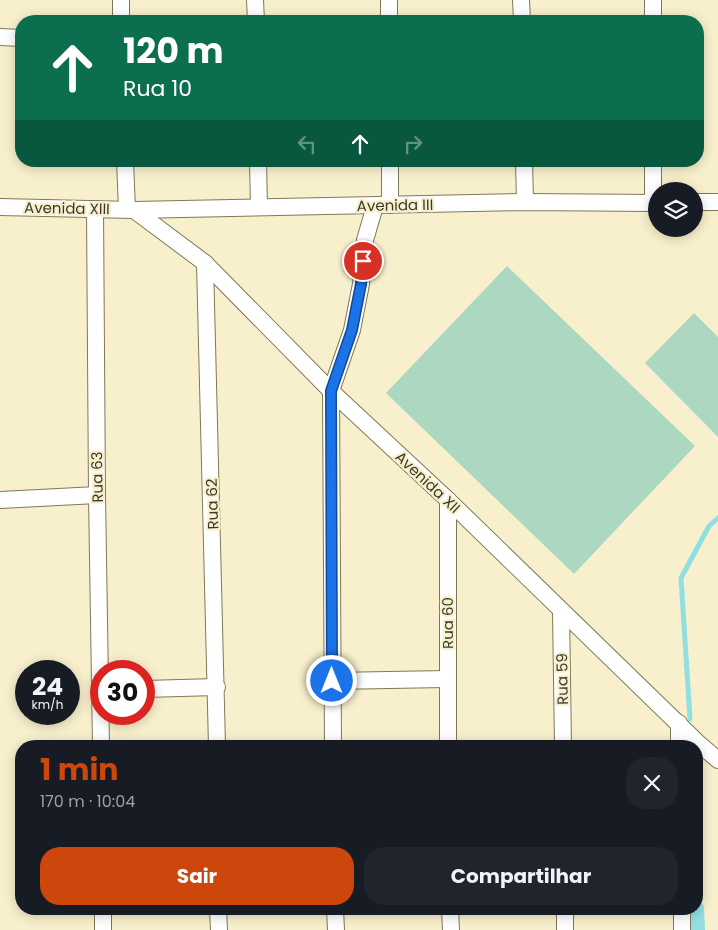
<!DOCTYPE html>
<html lang="pt">
<head>
<meta charset="utf-8">
<style>
	body { margin:0; font-family:Poppins,sans-serif; background:#20242c; color:#f1f3f6; height:100vh; display:flex; flex-direction:column; font-size:19px; white-space:nowrap }
	* { box-sizing:border-box; margin:0 }
	p { font-size:16px; color:#9ea1a6 }
	.icon { flex:none; width:28px; height:28px; fill:none; stroke:currentColor; stroke-width:2; stroke-linecap:round; stroke-linejoin:round }
	.map { position:relative; flex:1; overflow:hidden }
	.details { position:absolute; left:15px; top:740px; width:688px; height:175px; display:flex; flex-direction:column; background:#171b24; border-radius:20px; box-shadow:0 2px 12px #0003 }
	.details>* { flex:none }
	.banner { position:absolute; left:15px; top:15px; width:689px; height:152px; border-radius:20px; box-shadow:0 2px 12px #0003; background:#0b6e4f; color:#fff; overflow:hidden }
	.tools { position:absolute; left:648px; top:182px; display:grid; gap:10px }
	.tools a { display:grid; place-items:center; width:55px; height:55px; border-radius:50%; background:#171b24; box-shadow:0 2px 12px #0003; font-size:25px }
	.speed { position:absolute; left:15px; top:660px; display:flex; gap:10px; font-size:25px; font-weight:700; text-align:center }
	.speed>* { display:grid; place-content:center; width:65px; height:65px; border-radius:50%; background:#171b24; box-shadow:0 2px 12px #0003; line-height:1 }
	.speed small { font-size:12px; font-weight:400 }
	.speed .limit { border:8px solid #d22; background:#fff; color:#111 }
	.pin { position:absolute; display:grid; place-items:center; width:42px; height:42px; color:#fff; margin:-21px; border:2px solid #fff; border-radius:50%; box-shadow:0 1px 5px #0007 }
	.me { position:absolute; width:55px; margin:-28px; rotate:0deg; stroke-linejoin:round; filter:drop-shadow(0 0 4px #0008) }
	.turn { display:flex; align-items:center; gap:18px; height:105px; padding:0 25px; font-size:22px }
	.turn .icon { width:65px; height:65px; stroke-width:2.5 }
	.turn b { display:block; font-size:35px; line-height:42px }
	.lanes { display:flex; align-items:center; height:48px; padding:0 25px; background:#0003; justify-content:center; gap:25px; direction:ltr }
	.lanes .off { opacity:.35 }
	.round { display:grid; place-items:center; flex:none; width:52px; height:52px; border-radius:20px; background:#20242c }
	.overview { display:flex; align-items:center; justify-content:space-between; height:85px; padding:0 25px }
	h1 { font-size:30px; font-weight:700; line-height:38px; color:#cd470c }
	.action { display:flex; gap:10px; margin-top:auto; padding:10px 25px }
	.action a { flex:1; height:58px; border-radius:20px; background:#cd470c; color:#fff; font-size:20px; font-weight:700; line-height:58px; text-align:center }
	.action a+a { background:#20242c; color:#f1f3f6 }
	.map>svg:first-child { display:block }
	.green { fill:#acd8c1 }
	.lines { fill:none; stroke-linecap:round; stroke-linejoin:round }
	.stream { stroke:#91dfe1; stroke-width:5 }
	.canal { stroke:#91dfe1; stroke-width:18 }
	.minor-casing { stroke:#7f7857; stroke-width:18 }
	.minor { stroke:#fff; stroke-width:16 }
	.route-casing { stroke:#114b97; stroke-width:12 }
	.route { stroke:#1a73e8; stroke-width:9 }
	.labels { text-anchor:middle; dominant-baseline:central; stroke-width:4.5; stroke-linejoin:round; paint-order:stroke }
	.street-label { font-size:15px; fill:#3d3a2c; stroke:#f8f0cc }
</style>
</head>
<body>
<div class="map">
<svg width="718" height="930" viewBox="0 0 718 930">
	<rect width="100%" height="100%" fill="#f8f0cc"/>
	<g class="green">
		<path d="M507 266 695 446 574 574 386 393Z"/>
		<path d="M694 313 718 337V437L645 363Z"/>
	</g>
	<g class="lines">
		<path class="stream" d="M690 719 681 578 709 526 718 518"/>
		<path class="canal" d="M695 909 696 930"/>
		<g class="minor-casing">
			<g id="minor">
				<path d="M255 0 256 21"/>
				<path d="M389 0V21"/>
				<path d="M521 0 522 21"/>
				<path d="M653 0V21"/>
				<path d="M121 21V0"/>
				<path d="M0 37 21 38"/>
				<path d="M125 161 127 209"/>
				<path d="M258 161 259 207"/>
				<path d="M390 161V205"/>
				<path d="M524 161 525 202"/>
				<path d="M694 202H718"/>
				<path d="M653 203V161"/>
				<path d="M0 207 134 210 525 202 656 203"/>
				<path d="M95 209 97 495 101 746"/>
				<path d="M134 210 205 263 331 391 448 500 697 742 718 760"/>
				<path d="M205 263 217 746"/>
				<path d="M0 500 97 495"/>
				<path d="M448 500V746"/>
				<path d="M561 611 563 746"/>
				<path d="M332 681 446 679"/>
				<path d="M144 689 217 687"/>
				<path d="M679 723V746"/>
				<path d="M333 746 331 391 352 330 361 284 365 240 375 206"/>
				<path d="M103 909V930"/>
				<path d="M218 909 219 930"/>
				<path d="M335 909 336 930"/>
				<path d="M450 909 451 930"/>
				<path d="M565 909V930"/>
				<path d="M682 909V930"/>
			</g>
		</g>
		<use href="#minor" class="minor"/>
	</g>
	<g class="lines">
		<g class="route-casing">
			<path id="route" d="M332 681 331 391 352 330 361 284 363 261"/>
		</g>
		<use href="#route" class="route"/>
	</g>
	<g class="labels">
		<g class="street-label">
			<text transform="translate(395 205) rotate(-1)">Avenida III</text>
			<text transform="translate(67 208) rotate(1)">Avenida XIII</text>
			<text transform="translate(97 477) rotate(-91)">Rua 63</text>
			<text transform="translate(428 482) rotate(43)">Avenida XII</text>
			<text transform="translate(212 504) rotate(-92)">Rua 62</text>
			<text transform="translate(447 623) rotate(-90)">Rua 60</text>
			<text transform="translate(562 679) rotate(-91)">Rua 59</text>
		</g>
	</g>
</svg>
<div class="tools">
<a><svg class="icon" aria-label="layers" viewBox="0 0 24 24"><path d="M12 4l9 5-9 5-9-5zM3 14l9 5 9-5"/></svg></a>
</div>
<div class="speed"><div>24<small>km/h</small></div><div class="limit">30</div></div>
<div class="pin" style="left:363px;top:261px;background:#d93025"><svg class="icon" aria-label="arrive" viewBox="0 0 24 24"><path d="M6 21V4h12l-3 4 3 4H6"/></svg></div>
<svg class="me" style="left:332px;top:681px" viewBox="-20 -20 40 40"><circle r="17" fill="#1a73e8" stroke="#fff" stroke-width="3"/><path d="M0-11L8 9 0 5-8 9z" fill="#fff"/></svg>
<div class="banner">
<div class="turn"><svg class="icon" aria-label="ahead" viewBox="0 0 24 24"><path d="M12 20V5M6 11l6-6 6 6"/></svg><div><b>120 m</b>Rua 10</div></div>
<div class="lanes"><svg class="icon off" aria-label="left" viewBox="0 0 24 24"><path d="M17 20v-9H6M10 6l-5 5 5 5"/></svg><svg class="icon" aria-label="ahead" viewBox="0 0 24 24"><path d="M12 20V5M6 11l6-6 6 6"/></svg><svg class="icon off" aria-label="right" viewBox="0 0 24 24"><path d="M7 20v-9h11M14 6l5 5-5 5"/></svg></div>
</div>
<section class="details">
<div class="overview"><div><h1>1 min</h1><p>170 m · 10:04</p></div><a class="round"><svg class="icon" aria-label="close" viewBox="0 0 24 24"><path d="M6 6l12 12M18 6L6 18"/></svg></a></div>
<div class="action"><a>Sair</a><a>Compartilhar</a></div>
</section>
</div>
</body>
</html>
